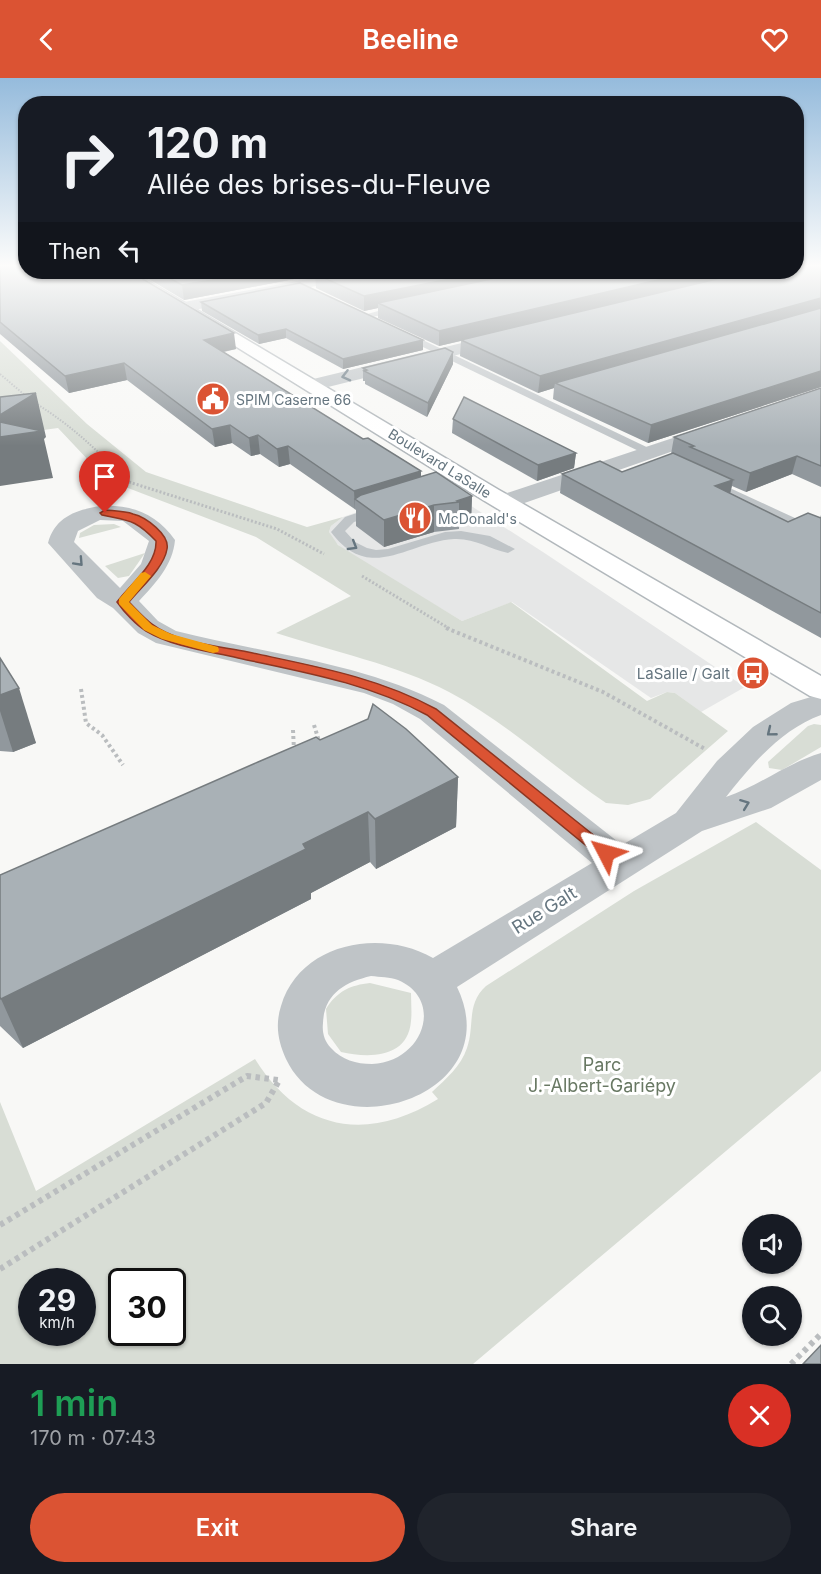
<!DOCTYPE html>
<html lang="en">
<head>
<meta charset="utf-8">
<style>
	body { margin:0; font-family:Inter,sans-serif; background:#20242c; color:#f1f3f6; height:100vh; display:flex; flex-direction:column; font-size:22px; white-space:nowrap }
	* { box-sizing:border-box; margin:0 }
	p { font-size:20px; color:#9ea1a6 }
	.icon { flex:none; width:33px; height:33px; fill:none; stroke:currentColor; stroke-width:2; stroke-linecap:round; stroke-linejoin:round }
	.map { position:relative; height:1286px; overflow:hidden }
	.details { display:flex; flex-direction:column; background:#171b24; flex:1 }
	.details>* { flex:none }
	.hud { position:absolute; left:18px; top:18px; width:786px; height:183px; border-radius:24px; box-shadow:0 2px 4px #0004; background:#171b24; color:#f1f3f6; overflow:hidden }
	.fabs { position:absolute; left:742px; top:1136px; display:grid; gap:12px }
	.fabs a { display:grid; place-items:center; width:60px; height:60px; border-radius:50%; background:#171b24; box-shadow:0 2px 4px #0004; font-size:30px }
	.speed { position:absolute; left:18px; top:1190px; display:flex; gap:12px; font-size:30px; font-weight:700; text-align:center }
	.speed>* { display:grid; place-content:center; width:78px; height:78px; border-radius:50%; background:#171b24; box-shadow:0 2px 4px #0004; line-height:1 }
	.speed small { font-size:15px; font-weight:400 }
	.speed .limit { border:3px solid #111; border-radius:9px; background:#fff; color:#111 }
	.pin { position:absolute; display:grid; place-items:center; width:51px; height:51px; color:#fff; margin:-62px -26px; border-radius:50% 50% 50% 0; rotate:-45deg; box-shadow:0 0 6px #0007 }
	.pin .icon { rotate:45deg }
	.me { position:absolute; width:66px; margin:-33px; rotate:309deg; stroke-linejoin:round; filter:drop-shadow(0 0 4px #0008) }
	.turn { display:flex; align-items:center; gap:21px; height:126px; padding:0 30px; font-size:27px }
	.turn .icon { width:78px; height:78px; stroke-width:2.5 }
	.turn b { display:block; font-size:42px; line-height:51px }
	.then { display:flex; align-items:center; height:57px; padding:0 30px; background:#0003; gap:12px; font-size:22px }
	.round { display:grid; place-items:center; flex:none; width:63px; height:63px; border-radius:32px; background:#20242c }
	.summary { display:flex; align-items:center; justify-content:space-between; height:102px; padding:0 30px }
	h1 { font-size:36px; font-weight:600; line-height:45px; color:#1e9e55 }
	.cta { display:flex; gap:12px; margin-top:auto; padding:12px 30px }
	.cta a { flex:1; height:69px; border-radius:36px; background:#db5333; color:#fff; font-size:24px; font-weight:600; line-height:69px; text-align:center }
	.cta a+a { background:#20242c; color:#f1f3f6 }
	header { display:flex; justify-content:space-between; align-items:center; height:78px; padding:0 30px; background:#db5333; color:#fff; font-size:27px; font-weight:600 }
	.map>svg:first-child { display:block }
	.built { fill:#e6e7e7 }
	.green { fill:#d8ddd5; fill-rule:evenodd }
	.lines { fill:none; stroke-linecap:round; stroke-linejoin:round }
	.secondary-casing { stroke:#b2b8bc; stroke-width:3 }
	.path-far3 { stroke:#babdbf; stroke-width:2; stroke-dasharray:1.5 1.5; stroke-linecap:butt }
	.path-far2 { stroke:#babdbf; stroke-width:3; stroke-dasharray:2 2; stroke-linecap:butt }
	.path-far1 { stroke:#babdbf; stroke-width:4; stroke-dasharray:3 3; stroke-linecap:butt }
	.path { stroke:#babdbf; stroke-width:6; stroke-dasharray:4.5 4.5; stroke-linecap:butt }
	.service { fill:#bfc4c7; fill-rule:evenodd }
	.minor { fill:#bfc4c7; fill-rule:evenodd }
	.secondary { fill:#fff; fill-rule:evenodd }
	.wall { fill:#91989d }
	.shaded-wall { fill:#767c7f }
	.building { fill:#a9b1b6; stroke:#767c7f; stroke-width:1.5 }
	.oneway { stroke:#65757f }
	.route { fill:#db5333; stroke:#8e3621; stroke-width:1.5 }
	.slow { fill:#f59e0b }
	.labels { text-anchor:middle; dominant-baseline:central; stroke-width:6; stroke-linejoin:round; paint-order:stroke }
	.far-poi-label { font-size:14px; fill:#65757f; stroke:#fff; text-anchor:start }
	.far-street-label { font-size:14px; fill:#65757f; stroke:#fff }
	.poi-label { font-size:15px; fill:#65757f; stroke:#fff; text-anchor:end }
	.near-street-label { font-size:18px; fill:#65757f; stroke:#fff }
	.near-park-label { font-size:18px; fill:#687863; stroke:#fff }
</style>
</head>
<body>
<header><svg class="icon" aria-label="back" viewBox="0 0 24 24"><path d="M15 5l-7 7 7 7"/></svg>Beeline<svg class="icon" aria-label="heart" viewBox="0 0 24 24"><path d="M12 20l-8-8c-3-5 5-10 8-4 3-6 11-1 8 4z"/></svg></header>
<div class="map">
<svg width="821" height="1286" viewBox="0 0 821 1286">
	<rect width="100%" height="100%" fill="#f8f8f6"/>
	<path class="built" d="M437 406 546 476 745 609 701 634 675 615 667 614 651 620 512 524 462 543 346 474 332 461 329 454 331 448 343 439Z"/>
	<g class="green">
		<path d="M0 263 87 346 146 394 307 449 343 439 331 448 329 454 338 467 462 543 511 524 647 623 667 614 675 615 728 653 650 721 628 727 606 725C553 689 506 644 449 614 398 587 331 573 276 555L351 518 256 459 107 402 58 350 0 358Z"/>
		<path d="M114 446 121 449 79 460 80 455 94 447Z"/>
		<path d="M145 475 129 498 118 500 105 488Z"/>
		<path d="M814 646 821 647V669L782 692 769 690 768 684 808 648Z"/>
		<path d="M756 744 821 792V993L473 1286H0V1024L36 1113 255 981C300 1053 367 1065 438 1021L432 1014C446 1001 461 988 467 970 475 947 466 926 486 908L634 813ZM32 1203H82V1254H32ZM122 1203H172V1254H122Z"/>
		<path d="M370 905 411 915C411 924 412 934 411 943 408 981 368 980 341 974L328 956 326 931C337 913 351 907 370 905Z"/>
	</g>
	<g class="lines">
		<g class="secondary-casing">
			<path id="secondary" d="M116 194H133L499 412 821 598V621L810 618 483 422Z"/>
		</g>
		<g class="path-far3">
			<path d="M0 296 27 319"/>
			<path d="M35 325C71 347 96 371 125 401"/>
		</g>
		<g class="path-far2">
			<path d="M123 399 129 405"/>
			<path d="M129 404 277 451 324 476"/>
			<path d="M362 498 450 551"/>
		</g>
		<g class="path-far1">
			<path d="M446 550 603 614 705 671"/>
			<path d="M81 611 86 645 102 657 123 687"/>
			<path d="M314 647 319 663 316 665"/>
			<path d="M293 652 294 672"/>
		</g>
		<g class="path">
			<path d="M0 1147 247 998 278 1002"/>
			<path d="M0 1191 266 1025 280 1001"/>
			<path d="M791 1286 821 1256"/>
		</g>
		<g class="service">
			<path d="M150 194H165L131 201 127 199Z"/>
			<path d="M400 227 404 230 403 232 364 241 360 238Z"/>
			<path d="M398 253H404L657 374 655 377H647L398 257Z"/>
			<path d="M708 400 821 452V461L704 407 702 404 704 401Z"/>
			<path d="M378 428 385 432 383 435 354 444 345 453 355 464 367 470 376 472 388 471 445 454 461 453 490 458 515 471 508 475C489 471 475 460 454 461 407 464 370 506 331 454L345 439Z"/>
		</g>
		<g class="minor">
			<path d="M346 194H374L367 198 184 234 176 229 184 224Z"/>
			<path d="M503 255 509 256 512 260 509 264 312 313 305 311 302 307 305 303Z"/>
			<path d="M715 346 722 348 726 352 722 356 513 429 504 431 495 429 492 424 495 419Z"/>
			<path d="M100 428C131 426 157 436 175 462 173 487 155 506 139 523L158 543 176 553C265 576 361 584 444 627L622 767 676 735 717 683 753 649 791 625 821 616V637C782 651 751 687 726 719 759 708 787 685 821 675V702L771 730 702 753 457 909C510 1018 331 1076 286 981 278 963 275 947 281 928 300 865 380 850 433 880L592 785 420 641 393 626 364 615 156 565 138 555 113 530 97 520 48 465C55 439 76 432 100 428ZM100 442 123 443 149 463 141 486 120 510 74 464 78 453ZM371 898C380 899 390 899 398 902 445 922 423 984 372 986 356 986 342 982 331 970 324 963 322 954 323 945 324 916 345 904 371 898Z"/>
		</g>
		<use href="#secondary" class="secondary"/>
	</g>
	<g class="wall">
		<path d="M0 188 236 271 224 274 421 399 472 418 471 444 459 449V451L434 454 384 469 356 448V432L290 386 279 389 260 376 251 378 232 365 215 369 127 302 69 315 0 256Z"/>
		<path d="M821 188V309L648 365 553 321 554 310 538 315 460 278 461 263 439 268 378 240V230L364 233 316 210 315 197 184 222 147 200 146 194H136H796Z"/>
		<path d="M201 224 423 272 343 291 286 260 259 266 202 233Z"/>
		<path d="M453 286 427 339 365 306V303H363V290Z"/>
		<path d="M821 310V409L792 396 746 414 732 408 730 415 788 444 820 440 821 437V560L560 415 562 396 622 394 671 376 674 359Z"/>
		<path d="M453 341 576 375 574 390 537 403 452 355Z"/>
		<path d="M0 580 36 665 13 674 0 673Z"/>
		<path d="M320 662 458 699 456 749 376 791 370 784 311 815V821L23 970 0 948V797Z"/>
	</g>
	<g class="shaded-wall">
		<path d="M260 194H336L315 196V197L184 222 182 207Z"/>
		<path d="M485 194H550L378 225V230L364 233V218Z"/>
		<path d="M692 194H747L439 268V253Z"/>
		<path d="M821 220V234L555 305 554 310 538 315 540 298Z"/>
		<path d="M286 251V260L259 266 258 257Z"/>
		<path d="M234 255 236 271 206 277 204 262Z"/>
		<path d="M423 262V272L343 291V281Z"/>
		<path d="M453 274V286L427 339 428 325Z"/>
		<path d="M124 285 127 302 69 315 65 298Z"/>
		<path d="M821 293V309L648 365 651 347Z"/>
		<path d="M36 315 46 359 44 361 53 400 0 408V337Z"/>
		<path d="M230 347 232 365 215 369 212 351Z"/>
		<path d="M258 357 260 376 251 378 249 360Z"/>
		<path d="M288 368 290 386 279 389 277 371Z"/>
		<path d="M576 375 574 390 537 403 538 387Z"/>
		<path d="M797 378 792 396 746 414 750 395Z"/>
		<path d="M421 393V412L355 421V432L354 413Z"/>
		<path d="M733 402 729 421 715 408Z"/>
		<path d="M472 418 471 444 459 449V424L457 423Z"/>
		<path d="M434 427V454L384 469V442Z"/>
		<path d="M19 610 36 665 13 674 0 633V617Z"/>
		<path d="M458 699 456 749 376 791 375 741Z"/>
		<path d="M368 734 370 784 311 815V821L23 970 1 921 303 766Z"/>
	</g>
	<g class="building">
		<path d="M0 188H26V194H131L234 255 204 262 363 361 368 360 421 393 354 413 288 368 277 371 258 357 249 360 230 347 212 351 124 285 65 298 0 244Z"/>
		<path d="M796 188H821V220L540 298 461 262 746 194H796Z"/>
		<path d="M158 194H260L182 207Z"/>
		<path d="M330 194H485L364 218 315 196Z"/>
		<path d="M524 194H692L439 253 378 225Z"/>
		<path d="M300 205 423 262 343 281 286 251 258 257 201 224Z"/>
		<path d="M821 230V293L651 347 555 305Z"/>
		<path d="M445 270 453 274 428 325 364 293 367 292 363 290Z"/>
		<path d="M821 310V388L797 378 750 395 690 369 694 368 674 359Z"/>
		<path d="M36 315 0 337V319Z"/>
		<path d="M464 319 576 375 538 387 453 341Z"/>
		<path d="M0 344 42 353 0 359Z"/>
		<path d="M673 375 733 402 715 408 788 444 808 435 821 440V535L562 396 600 383 622 394Z"/>
		<path d="M436 394 472 418 457 423 459 424 434 427 384 442 355 421 361 417Z"/>
		<path d="M0 580 19 610 0 617Z"/>
		<path d="M373 626 406 651 458 699 375 741 368 734 303 766 306 771 1 921 0 919V797L258 684 316 659 320 662 368 641Z"/>
		<path d="M821 1267V1286H803Z"/>
	</g>
	<defs><path id="oneway-chevron" d="M-2-3.5L2.5 0L-2 3.5" fill="none" stroke-width="1.6" stroke-linecap="round" stroke-linejoin="round" transform="scale(1.5)"/></defs>
	<g class="oneway">
		<use href="#oneway-chevron" transform="translate(346 298) rotate(166)"/>
		<use href="#oneway-chevron" transform="translate(353 468) rotate(31)"/>
		<use href="#oneway-chevron" transform="translate(79 484) rotate(47)"/>
		<use href="#oneway-chevron" transform="translate(771 654) rotate(141)"/>
		<use href="#oneway-chevron" transform="translate(745 726) rotate(-21)"/>
	</g>
	<linearGradient id="sky" x2="0" y2="1"><stop stop-color="#95bbdc"/><stop offset="0.51" stop-color="#fcfcfb"/><stop offset="1" stop-color="#fcfcfb" stop-opacity="0"/></linearGradient>
	<rect width="821" height="368" fill="url(#sky)"/>
	<path class="route" d="M105 432C115 433 125 433 133 436 146 439 170 457 167 471 164 490 141 509 129 524 136 531 144 540 152 546 177 565 218 568 248 574 313 588 378 599 436 631L611 771 614 775 611 779H600L427 637C368 605 303 594 238 580 208 573 173 569 146 553 136 547 124 534 117 524 130 506 157 487 156 463 135 441 129 443 102 437L100 435Z"/>
	<path class="slow" d="M145 494 151 498 129 524 152 547 171 556 218 569 219 572 218 574 213 575 162 561 144 552 119 526V521L141 495Z"/>
	<defs>
		<g id="civic-disc" transform="scale(1.725)"><circle r="9.5" fill="#db5333" stroke="#fff"/><path d="M-.6-6.5H3V-4.5H.6V-3L4-1V1h2V6H-6V1h2V-1L-.6-3ZM-1.2 2.5V6h2.4V2.5Z" fill="#fff"/></g>
		<g id="restaurant-disc" transform="scale(1.725)"><circle r="9.5" fill="#db5333" stroke="#fff"/><path d="M-5-6h1v4h1v-4h1v4h1v-4h1v5L-1.5 .5V6h-2V.5L-5-1ZM5-6V6H3V1.5H1.5Q1.5-4 5-6Z" fill="#fff"/></g>
		<g id="bus-disc" transform="scale(1.725)"><circle r="9.5" fill="#db5333" stroke="#fff"/><path d="M-5-6H5V4H4V6H2V4H-2V6H-4V4H-5ZM-3.5-4V0h7V-4ZM-3.5 1.2v1.5H-2V1.2ZM2 1.2v1.5H3.5V1.2Z" fill="#fff"/></g>
	</defs>
	<g fill-rule="evenodd">
		<use href="#civic-disc" x="213" y="321"/>
		<use href="#restaurant-disc" x="415" y="440"/>
		<use href="#bus-disc" x="753" y="595"/>
	</g>
	<g class="labels">
		<g class="far-poi-label">
			<text x="236" y="321">SPIM Caserne 66</text>
			<text x="438" y="440">McDonald's</text>
		</g>
		<g class="far-street-label">
			<text transform="translate(440 385) rotate(32)">Boulevard LaSalle</text>
		</g>
		<g class="poi-label">
			<text x="730" y="595">LaSalle / Galt</text>
		</g>
		<g class="near-street-label">
			<text transform="translate(544 832) rotate(-32)">Rue Galt</text>
		</g>
		<g class="near-park-label">
			<text x="602" y="986">Parc<tspan x="602" dy="21">J.-Albert-Gariépy</tspan></text>
		</g>
	</g>
</svg>
<div class="fabs">
<a><svg class="icon" aria-label="sound" viewBox="0 0 24 24"><path d="M4 9h4l5-4v14l-5-4H4zM17 9q2 3 0 6"/></svg></a>
<a><svg class="icon" aria-label="search" viewBox="0 0 24 24"><circle cx="10" cy="10" r="6"/><path d="M15 15l6 6"/></svg></a>
</div>
<div class="speed"><div>29<small>km/h</small></div><div class="limit">30</div></div>
<div class="pin" style="left:105px;top:435px;background:#d93025"><svg class="icon" aria-label="arrive" viewBox="0 0 24 24"><path d="M6 21V4h12l-3 4 3 4H6"/></svg></div>
<svg class="me" style="left:606px;top:775px" viewBox="-20 -20 40 40"><path d="M0-17L14 15 0 8-14 15z" fill="#db5333" stroke="#fff" stroke-width="4"/></svg>
<div class="hud">
<div class="turn"><svg class="icon" aria-label="right" viewBox="0 0 24 24"><path d="M7 20v-9h11M14 6l5 5-5 5"/></svg><div><b>120 m</b>Allée des brises-du-Fleuve</div></div>
<div class="then">Then<svg class="icon" aria-label="left" viewBox="0 0 24 24"><path d="M17 20v-9H6M10 6l-5 5 5 5"/></svg></div>
</div>
</div>
<section class="details">
<div class="summary"><div><h1>1 min</h1><p>170 m · 07:43</p></div><a class="round" style="background:#d93025;color:#fff"><svg class="icon" aria-label="close" viewBox="0 0 24 24"><path d="M6 6l12 12M18 6L6 18"/></svg></a></div>
<div class="cta"><a>Exit</a><a>Share</a></div>
</section>
</body>
</html>
